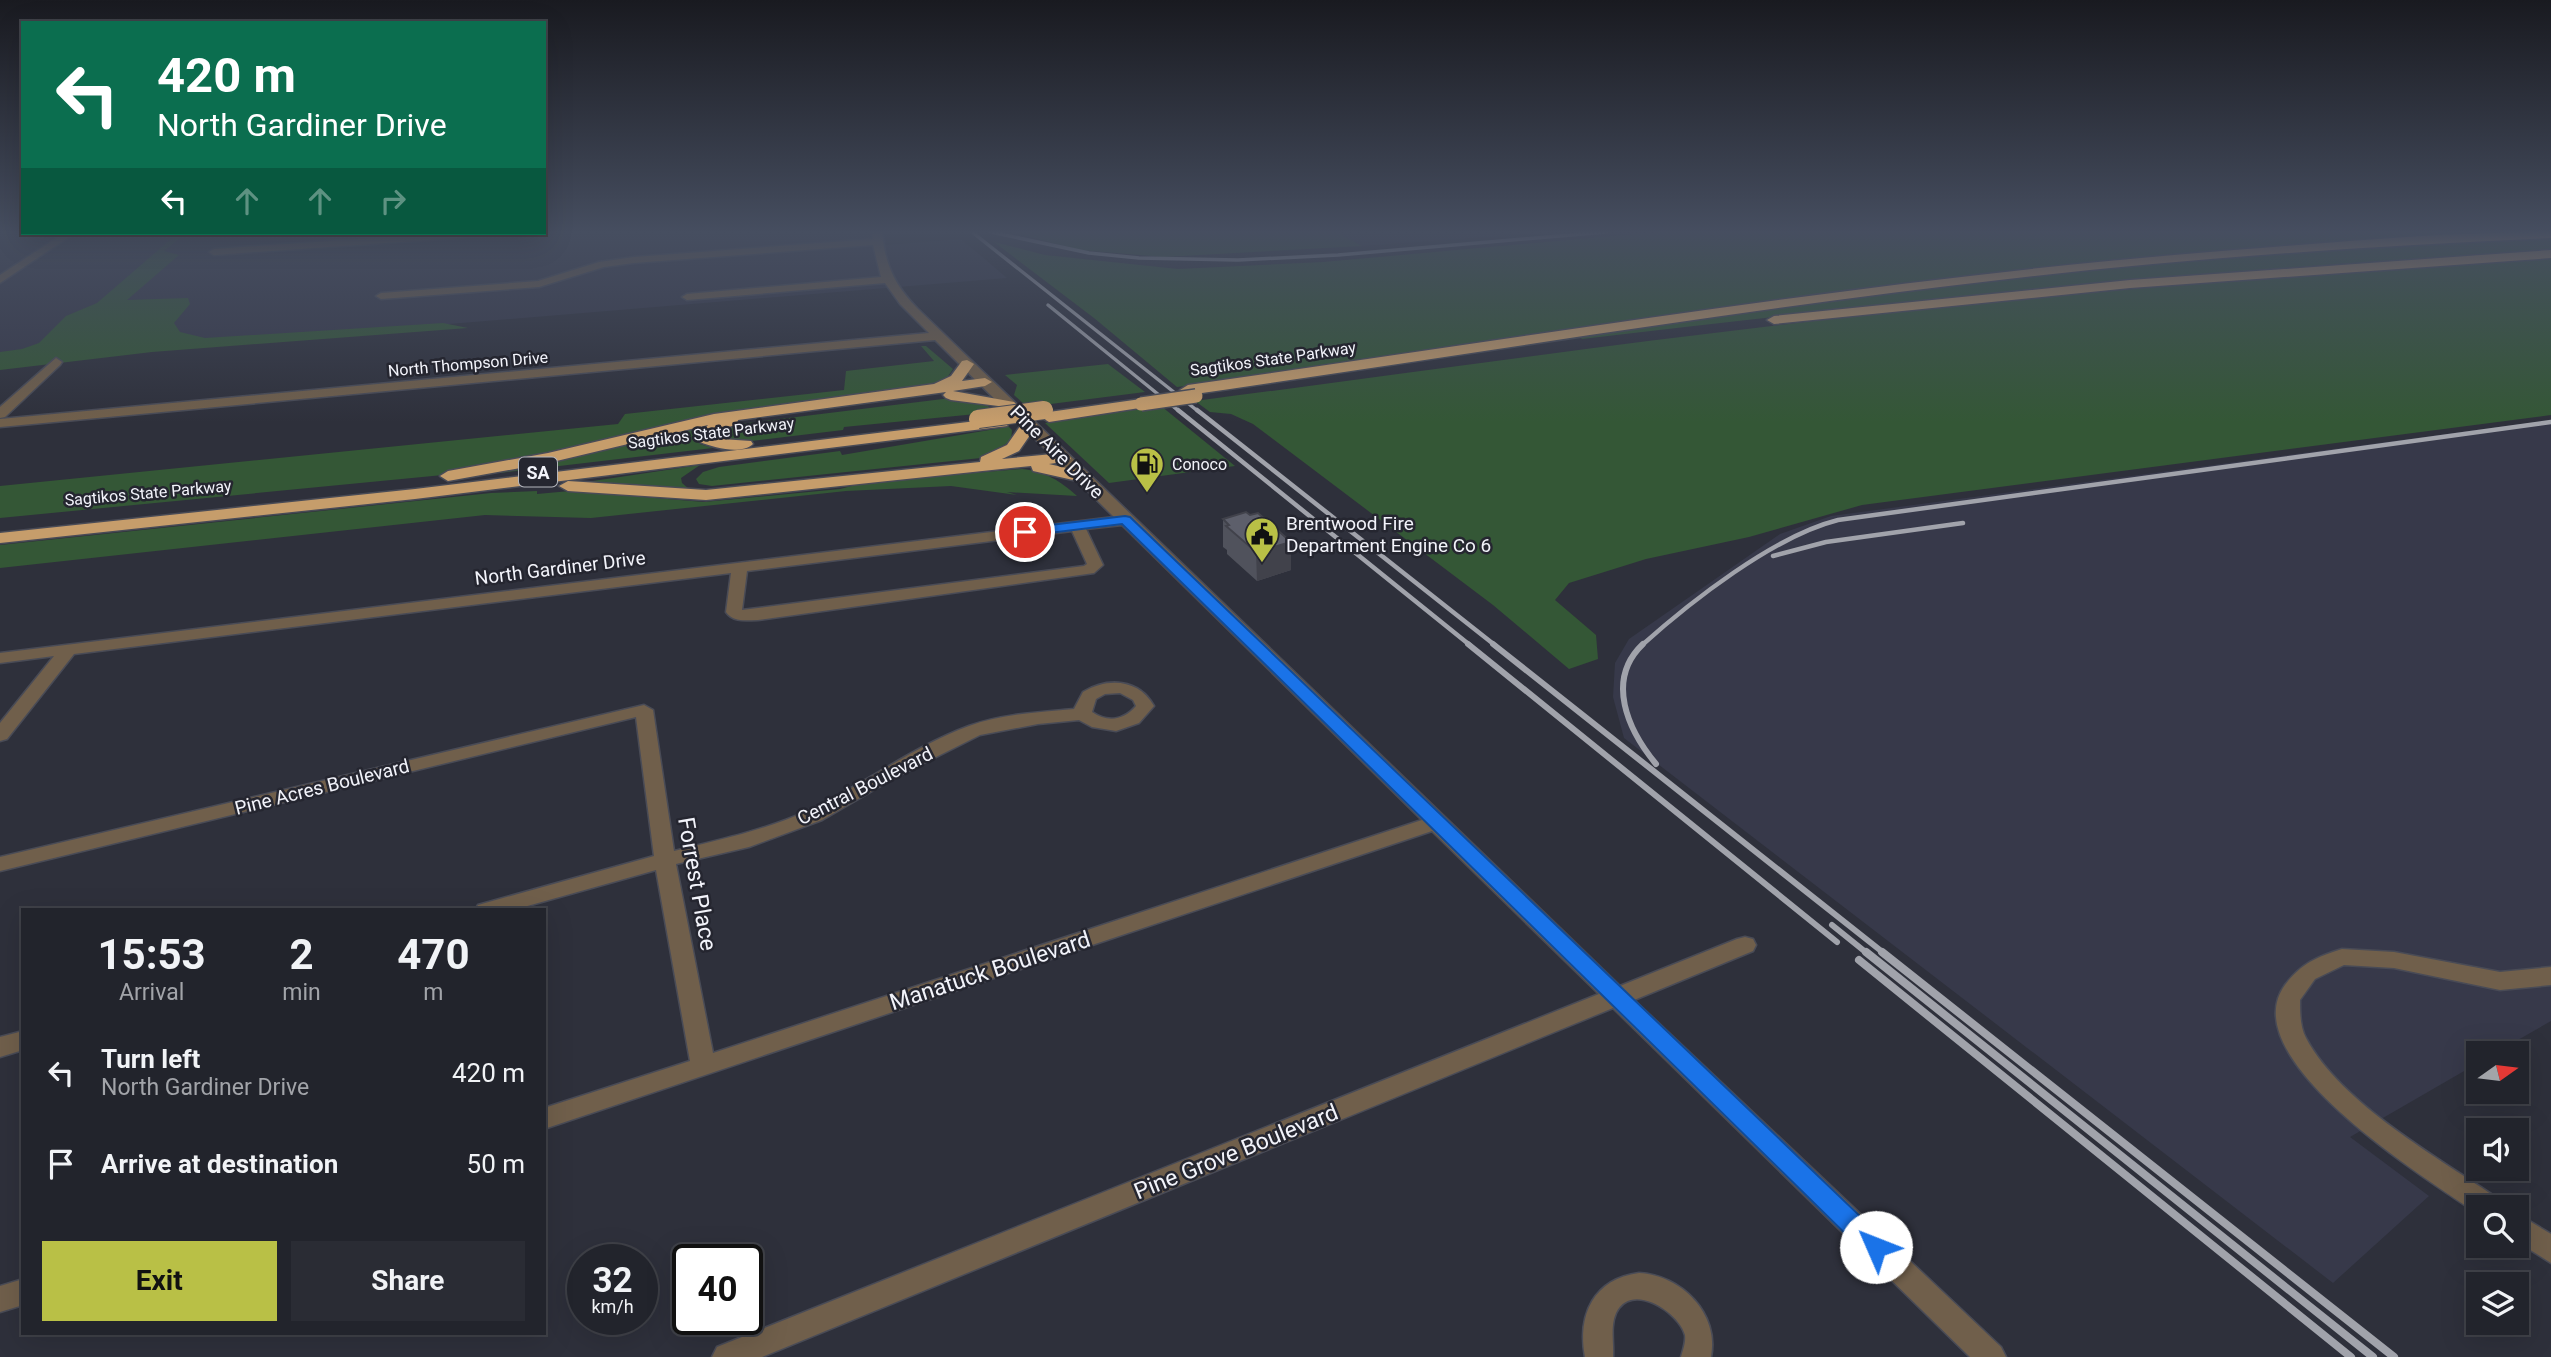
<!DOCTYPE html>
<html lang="en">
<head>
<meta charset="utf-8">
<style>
	body { margin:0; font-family:Roboto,sans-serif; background:#2a2c34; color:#f1f3f6; height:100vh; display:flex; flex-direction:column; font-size:26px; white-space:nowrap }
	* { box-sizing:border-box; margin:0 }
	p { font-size:23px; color:#a2a4a9 }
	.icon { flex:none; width:38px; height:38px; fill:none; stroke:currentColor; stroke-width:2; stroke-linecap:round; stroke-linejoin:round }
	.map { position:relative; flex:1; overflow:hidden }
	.drawer { position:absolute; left:21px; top:908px; width:525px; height:427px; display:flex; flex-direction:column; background:#22242c; border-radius:0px; box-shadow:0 7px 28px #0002,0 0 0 2px #3f4148 }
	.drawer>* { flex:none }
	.top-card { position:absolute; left:21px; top:21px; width:525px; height:214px; border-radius:0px; box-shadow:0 7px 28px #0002,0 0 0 2px #3f4148; background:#0b6e4f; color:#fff; overflow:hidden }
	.needle { width:46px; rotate:76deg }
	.buttons { position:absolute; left:2466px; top:1041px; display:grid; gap:14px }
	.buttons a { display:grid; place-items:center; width:63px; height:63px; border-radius:0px; background:#22242c; box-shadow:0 7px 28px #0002,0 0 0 2px #3f4148; font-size:35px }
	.speed { position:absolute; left:567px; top:1244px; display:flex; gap:14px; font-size:35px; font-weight:700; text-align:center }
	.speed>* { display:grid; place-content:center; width:91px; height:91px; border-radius:50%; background:#22242c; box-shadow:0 7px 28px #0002,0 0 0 2px #3f4148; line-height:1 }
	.speed small { font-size:18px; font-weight:400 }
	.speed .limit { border:4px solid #111; border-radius:10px; background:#fff; color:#111 }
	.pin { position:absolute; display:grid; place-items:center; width:60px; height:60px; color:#fff; margin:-30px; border:4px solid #fff; border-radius:50%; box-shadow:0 2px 7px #0007 }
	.me { position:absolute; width:77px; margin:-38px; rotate:314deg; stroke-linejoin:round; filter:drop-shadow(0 0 5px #0008) }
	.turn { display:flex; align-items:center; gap:24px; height:147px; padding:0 21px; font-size:32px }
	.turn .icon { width:91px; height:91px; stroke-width:2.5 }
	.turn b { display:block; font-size:49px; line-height:60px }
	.lanes { display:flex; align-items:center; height:66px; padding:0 21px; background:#0003; justify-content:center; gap:35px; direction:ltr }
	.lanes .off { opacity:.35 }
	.eta { display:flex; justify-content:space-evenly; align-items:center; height:119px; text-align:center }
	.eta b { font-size:42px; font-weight:700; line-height:49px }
	.action { display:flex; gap:14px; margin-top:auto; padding:14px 21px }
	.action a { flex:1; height:80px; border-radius:0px; background:#b9c046; color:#111; font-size:28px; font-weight:700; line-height:80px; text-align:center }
	.action a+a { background:#2a2c34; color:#f1f3f6 }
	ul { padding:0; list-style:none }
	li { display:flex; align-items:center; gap:21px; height:91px; padding:0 21px }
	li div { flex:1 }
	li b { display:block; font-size:26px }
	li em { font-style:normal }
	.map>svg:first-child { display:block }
	.built { fill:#37394a }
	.green { fill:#345736 }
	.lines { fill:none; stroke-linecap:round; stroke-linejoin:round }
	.minor-casing { stroke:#494b56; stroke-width:3 }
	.highway-casing { stroke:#494b56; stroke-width:3 }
	.minor { fill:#705f4b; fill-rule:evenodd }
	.highway { fill:#c69d6b; fill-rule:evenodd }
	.rail-far3 { stroke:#a1a3ab; stroke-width:3.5 }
	.rail-far2 { stroke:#a1a3ab; stroke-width:4.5 }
	.rail-far1 { stroke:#a1a3ab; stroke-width:6 }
	.rail { stroke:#a1a3ab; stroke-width:8 }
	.highway-bridge-far1-casing { stroke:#494b56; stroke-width:16; stroke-linecap:butt }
	.highway-bridge-casing { stroke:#494b56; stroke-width:20; stroke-linecap:butt }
	.highway-bridge-far1 { stroke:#c69d6b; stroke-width:13 }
	.highway-bridge { stroke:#c69d6b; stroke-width:18 }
	.wall { fill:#50525c }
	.shaded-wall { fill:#41424b }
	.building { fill:#5d5f6b; stroke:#41424b; stroke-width:2 }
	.route { fill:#1a73e8; stroke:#114b97; stroke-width:2 }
	.labels { text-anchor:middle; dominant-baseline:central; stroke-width:5; stroke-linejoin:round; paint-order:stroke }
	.far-street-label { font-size:16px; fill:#f2f3fa; stroke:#252630 }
	.far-poi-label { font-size:16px; fill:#f2f3fa; stroke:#252630; text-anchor:start }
	.shield { fill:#252630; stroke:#b4b6bd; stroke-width:2 }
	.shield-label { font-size:18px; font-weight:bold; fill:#f2f3fa }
	.street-label { font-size:19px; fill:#f2f3fa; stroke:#252630 }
	.poi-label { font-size:19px; fill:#f2f3fa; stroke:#252630; text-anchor:start }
	.near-street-label { font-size:23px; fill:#f2f3fa; stroke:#252630 }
</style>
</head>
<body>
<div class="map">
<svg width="2551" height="1357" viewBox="0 0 2551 1357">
	<rect width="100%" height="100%" fill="#2e303b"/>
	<g class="built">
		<path d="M0 232H885L886 245 961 239 1007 278 0 361Z"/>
		<path d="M1336 232H1553L1362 246Z"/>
		<path d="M2551 420V1021L2495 1053 2478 1054V1063L2350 1137 2429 1196 2333 1283 1624 738 1613 697 1615 663 1629 639 1780 534 1831 516Z"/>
	</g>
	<g class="green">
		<path d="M1011 232H1336L1362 246 1164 257 1080 250Z"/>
		<path d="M1658 232H2530L2150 258 1177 387 1094 318 994 242 1045 255 1178 269 1323 262Z"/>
		<path d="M178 233H186L164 251 179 255 127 300 188 298 190 304 174 323 180 332 205 338 443 323 468 328 152 352 0 370V352L22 349 39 343 66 316 97 303Z"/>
		<path d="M2551 237V251C2227 267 1904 301 1582 339L1579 336C1813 303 2047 269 2282 252 2372 245 2461 242 2551 237Z"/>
		<path d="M2551 259V415L1862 505 1749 537 1646 559 1569 583 1555 600 1596 635 1598 659 1569 669 1493 605 1253 424 1231 414 1210 412 1195 401C1410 373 1625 342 1841 318 2077 291 2314 273 2551 259Z"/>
		<path d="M921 346H926L953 369 944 382 930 387 851 398 443 475 0 518V486L618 424 625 414 844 390 846 371 934 361Z"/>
		<path d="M1108 364 1145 392 1027 407 1014 395 1017 385 1005 375Z"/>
		<path d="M951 398 988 406 1012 430 1011 441 981 458 712 486 699 484 696 479 703 472 719 467 840 451 842 455 1001 428 986 413 844 427 843 430 734 443 712 439 722 428 732 425Z"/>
		<path d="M1161 406 1235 466 1109 483 1045 423Z"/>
		<path d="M716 421 696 438 700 444 713 448 500 473 499 470Z"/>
		<path d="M700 465 681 478 682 483 689 489 702 492 573 484Z"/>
		<path d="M1022 469C1046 472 1059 480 1077 496L1007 492 1017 495 951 486 846 491 591 518 485 515 0 568V545L491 493 537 491V494L570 491 704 502 840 489 867 482Z"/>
	</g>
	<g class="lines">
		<g class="minor-casing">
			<g id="minor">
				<path d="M872 232H882C885 265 895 286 918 309L1620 986 1737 939 1745 937 1753 939 1756 945 1753 951 1634 1000 2001 1347 2006 1357H1970L1613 1008 762 1357H712L717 1347 1599 994 1432 831 544 1129V1108L690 1061 656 870 513 910H475L478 905 654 856 636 717 0 871V857L644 705 653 710 674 851C719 840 765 830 807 811 862 786 912 747 969 726 1001 714 1041 712 1074 709L1083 692C1108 677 1139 679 1154 706L1139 723 1116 731 1092 727 1079 720 1038 724 980 735 896 777 822 820 749 847 676 864 713 1053 1422 820 1122 525 1086 529 1103 565 1094 573 758 620C746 620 734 623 726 612L731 573 74 654 7 739 0 741V723L54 656 0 663V653L1114 517 935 340 0 427V419L929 333 900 304 885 283 687 300 682 297 687 294 881 277 873 245 634 263 604 267 539 287 381 299 376 296 381 293 538 281 599 262 634 257 873 239ZM1072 531 1087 564 1084 566 742 610 747 571ZM1120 693 1133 700 1136 706C1124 720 1108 723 1092 712L1096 699 1105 694Z"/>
				<path d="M64 233H75L0 283V275Z"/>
				<path d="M446 233H490L485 236 214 255 209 252 214 249Z"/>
				<path d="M56 358 62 362 60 365 5 417 0 418V407Z"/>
				<path d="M2342 949 2394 952 2500 972 2551 967V985L2500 990 2394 968 2344 965 2315 979 2300 1000C2300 1012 2300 1027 2306 1038 2341 1104 2439 1158 2500 1200L2504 1208H2478V1214C2430 1181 2231 1059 2285 985 2301 964 2316 957 2342 949Z"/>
				<path d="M23 1031V1050L0 1057V1037Z"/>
				<path d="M2516 1213 2551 1234V1263L2516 1241Z"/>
				<path d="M1639 1273C1681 1275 1720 1314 1711 1357H1681C1683 1350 1686 1342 1685 1335 1679 1312 1631 1281 1616 1313 1610 1326 1614 1343 1613 1357H1585C1577 1314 1594 1279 1639 1273Z"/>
				<path d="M23 1279V1305L0 1312V1286Z"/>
			</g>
		</g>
		<g class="highway-casing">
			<g id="highway">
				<path d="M2551 232V238C2370 246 2188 258 2008 279 1734 310 1461 356 1188 395L1180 390 1188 385C1536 336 1884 277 2234 250 2339 242 2445 232 2551 232Z"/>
				<path d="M2551 250V258L2130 288 1774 324 1767 320 1774 316 2130 280Z"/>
				<path d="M967 360 974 364 962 381 985 378 992 382 985 386 953 391 1014 402 1017 405 1014 408 951 400 946 398 943 395 946 392 738 420 737 425 723 428 715 436 721 439 751 441 753 444C741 455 715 448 700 442L699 434 708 425 548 463 448 481 440 476 448 471 548 453 714 414 934 384 951 376 962 361Z"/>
				<path d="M1141 399 1149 404 1146 407 1049 422 1041 417 1049 412Z"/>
				<path d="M1001 418 1009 423 1007 426 415 499 0 543V533L415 489Z"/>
				<path d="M1029 420 1037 425 1019 451 1002 459 1063 453 1071 458 1069 461 1049 464 1088 473 1090 477 1088 481 1082 482 1033 471 1031 466 706 500 568 491 559 486 568 481 706 490 980 462 981 457 1007 445 1023 422Z"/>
			</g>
		</g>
		<use href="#minor" class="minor"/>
		<use href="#highway" class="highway"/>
		<g class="rail-far3">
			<path d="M972 232 1199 412"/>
			<path d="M991 232 1089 253 1139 258 1238 260 1338 255 1606 232"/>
			<path d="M1048 305 1180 412"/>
		</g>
		<g class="rail-far2">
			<path d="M1178 410 1471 646"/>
			<path d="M1197 410 1496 646"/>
			<path d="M1773 556 1826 542 1963 523"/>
			<path d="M1641 646C1690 602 1774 536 1838 520L2551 422"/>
		</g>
		<g class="rail-far1">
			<path d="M1468 644 1837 942"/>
			<path d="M1493 644 1885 954"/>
			<path d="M1643 644C1605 680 1628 730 1656 764"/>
			<path d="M1832 925 1868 954"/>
		</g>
		<g class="rail">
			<path d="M1866 952 2373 1357"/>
			<path d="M1882 952 2394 1357"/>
			<path d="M1859 960 2351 1357"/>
		</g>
		<g class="highway-bridge-far1-casing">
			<g id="highway-bridge-far1">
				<path d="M1141 404 1196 396"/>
				<path d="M1032 412 1044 410"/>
			</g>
		</g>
		<g class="highway-bridge-casing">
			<path id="highway-bridge" d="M978 419 1044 410"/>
		</g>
		<use href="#highway-bridge-far1" class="highway-bridge-far1"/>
		<use href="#highway-bridge" class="highway-bridge"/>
	</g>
	<path class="wall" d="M1250 515 1291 570 1257 581 1227 554V550L1223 547V519Z"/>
	<path class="shaded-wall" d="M1291 542V570L1257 581 1256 552Z"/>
	<path class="building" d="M1246 512 1250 515 1258 513 1291 542 1256 552 1226 526 1229 525 1223 519Z"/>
	<linearGradient id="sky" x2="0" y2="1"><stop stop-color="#191a20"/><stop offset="0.55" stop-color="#464e60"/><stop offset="1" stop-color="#464e60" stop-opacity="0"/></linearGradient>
	<rect width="2551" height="422" fill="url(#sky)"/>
	<path class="route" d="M1125 516 1130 517 1884 1239 1888 1247 1884 1255 1876 1258 1867 1255 1122 524 1025 536 1018 532 1025 528Z"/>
	<defs>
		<g id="fuel-pin" transform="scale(1.75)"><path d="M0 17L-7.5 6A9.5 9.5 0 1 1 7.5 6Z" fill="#b9c046" stroke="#252630"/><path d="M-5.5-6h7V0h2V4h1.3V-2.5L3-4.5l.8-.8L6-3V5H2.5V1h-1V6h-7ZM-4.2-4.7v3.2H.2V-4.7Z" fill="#111"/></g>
		<g id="civic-pin" transform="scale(1.75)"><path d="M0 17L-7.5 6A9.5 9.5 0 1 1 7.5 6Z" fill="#b9c046" stroke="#252630"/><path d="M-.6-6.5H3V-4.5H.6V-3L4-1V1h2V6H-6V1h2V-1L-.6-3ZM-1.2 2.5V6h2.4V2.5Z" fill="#111"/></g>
	</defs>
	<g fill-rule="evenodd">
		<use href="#fuel-pin" x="1147" y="464"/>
		<use href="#civic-pin" x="1262" y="534"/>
	</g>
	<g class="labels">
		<g class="far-street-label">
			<text transform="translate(1273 359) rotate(-8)">Sagtikos State Parkway</text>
			<text transform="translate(468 364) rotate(-5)">North Thompson Drive</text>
			<text transform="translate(711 433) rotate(-7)">Sagtikos State Parkway</text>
			<text transform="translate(148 493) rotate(-5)">Sagtikos State Parkway</text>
		</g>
		<g class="far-poi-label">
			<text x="1172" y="464">Conoco</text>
		</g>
		<rect class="shield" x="519" y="457.5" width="38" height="29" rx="5"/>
		<g class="shield-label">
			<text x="538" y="472">SA</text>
		</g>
		<g class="street-label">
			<text transform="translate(1057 452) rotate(45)">Pine Aire Drive</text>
			<text transform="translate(560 568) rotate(-7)">North Gardiner Drive</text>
			<text transform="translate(865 786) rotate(-27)">Central Boulevard</text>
			<text transform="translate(322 787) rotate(-14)">Pine Acres Boulevard</text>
		</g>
		<g class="poi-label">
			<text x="1286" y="523">Brentwood Fire<tspan x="1286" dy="22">Department Engine Co 6</tspan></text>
		</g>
		<g class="near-street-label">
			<text transform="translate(697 884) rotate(80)">Forrest Place</text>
			<text transform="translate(990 971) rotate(-18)">Manatuck Boulevard</text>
			<text transform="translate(1236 1152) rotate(-22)">Pine Grove Boulevard</text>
		</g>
	</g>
</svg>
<div class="buttons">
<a><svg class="needle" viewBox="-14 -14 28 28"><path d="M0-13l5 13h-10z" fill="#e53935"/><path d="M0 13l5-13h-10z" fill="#a2a4a9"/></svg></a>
<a><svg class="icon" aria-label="sound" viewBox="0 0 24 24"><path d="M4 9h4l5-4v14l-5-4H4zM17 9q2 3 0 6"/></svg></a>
<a><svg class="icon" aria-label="search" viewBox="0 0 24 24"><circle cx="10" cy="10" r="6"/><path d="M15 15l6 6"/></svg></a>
<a><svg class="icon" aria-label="layers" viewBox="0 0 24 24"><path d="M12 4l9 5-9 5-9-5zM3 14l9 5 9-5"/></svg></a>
</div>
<div class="speed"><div>32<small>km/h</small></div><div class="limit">40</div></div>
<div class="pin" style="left:1025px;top:532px;background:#d93025"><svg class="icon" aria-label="arrive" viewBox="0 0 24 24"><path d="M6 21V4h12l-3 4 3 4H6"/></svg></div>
<svg class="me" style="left:1876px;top:1247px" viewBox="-20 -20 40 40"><circle r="19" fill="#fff"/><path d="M0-13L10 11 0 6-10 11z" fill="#1a73e8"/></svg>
<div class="top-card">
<div class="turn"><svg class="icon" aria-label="left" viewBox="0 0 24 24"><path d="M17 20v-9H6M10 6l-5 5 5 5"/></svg><div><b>420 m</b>North Gardiner Drive</div></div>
<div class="lanes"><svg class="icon" aria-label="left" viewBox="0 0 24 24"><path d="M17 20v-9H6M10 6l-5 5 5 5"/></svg><svg class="icon off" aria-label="ahead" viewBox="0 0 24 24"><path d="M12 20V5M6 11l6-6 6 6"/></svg><svg class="icon off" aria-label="ahead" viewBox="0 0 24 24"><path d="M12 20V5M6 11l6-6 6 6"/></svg><svg class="icon off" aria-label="right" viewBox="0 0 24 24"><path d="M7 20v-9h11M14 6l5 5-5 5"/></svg></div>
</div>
<section class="drawer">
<div class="eta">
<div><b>15:53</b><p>Arrival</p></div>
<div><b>2</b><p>min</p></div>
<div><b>470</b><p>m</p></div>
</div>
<ul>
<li><svg class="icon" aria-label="left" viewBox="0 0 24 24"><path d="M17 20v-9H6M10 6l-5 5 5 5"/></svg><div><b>Turn left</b><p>North Gardiner Drive</p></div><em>420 m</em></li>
<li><svg class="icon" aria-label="arrive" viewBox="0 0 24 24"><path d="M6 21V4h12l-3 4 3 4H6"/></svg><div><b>Arrive at destination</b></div><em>50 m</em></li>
</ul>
<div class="action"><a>Exit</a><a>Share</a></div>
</section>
</div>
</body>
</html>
